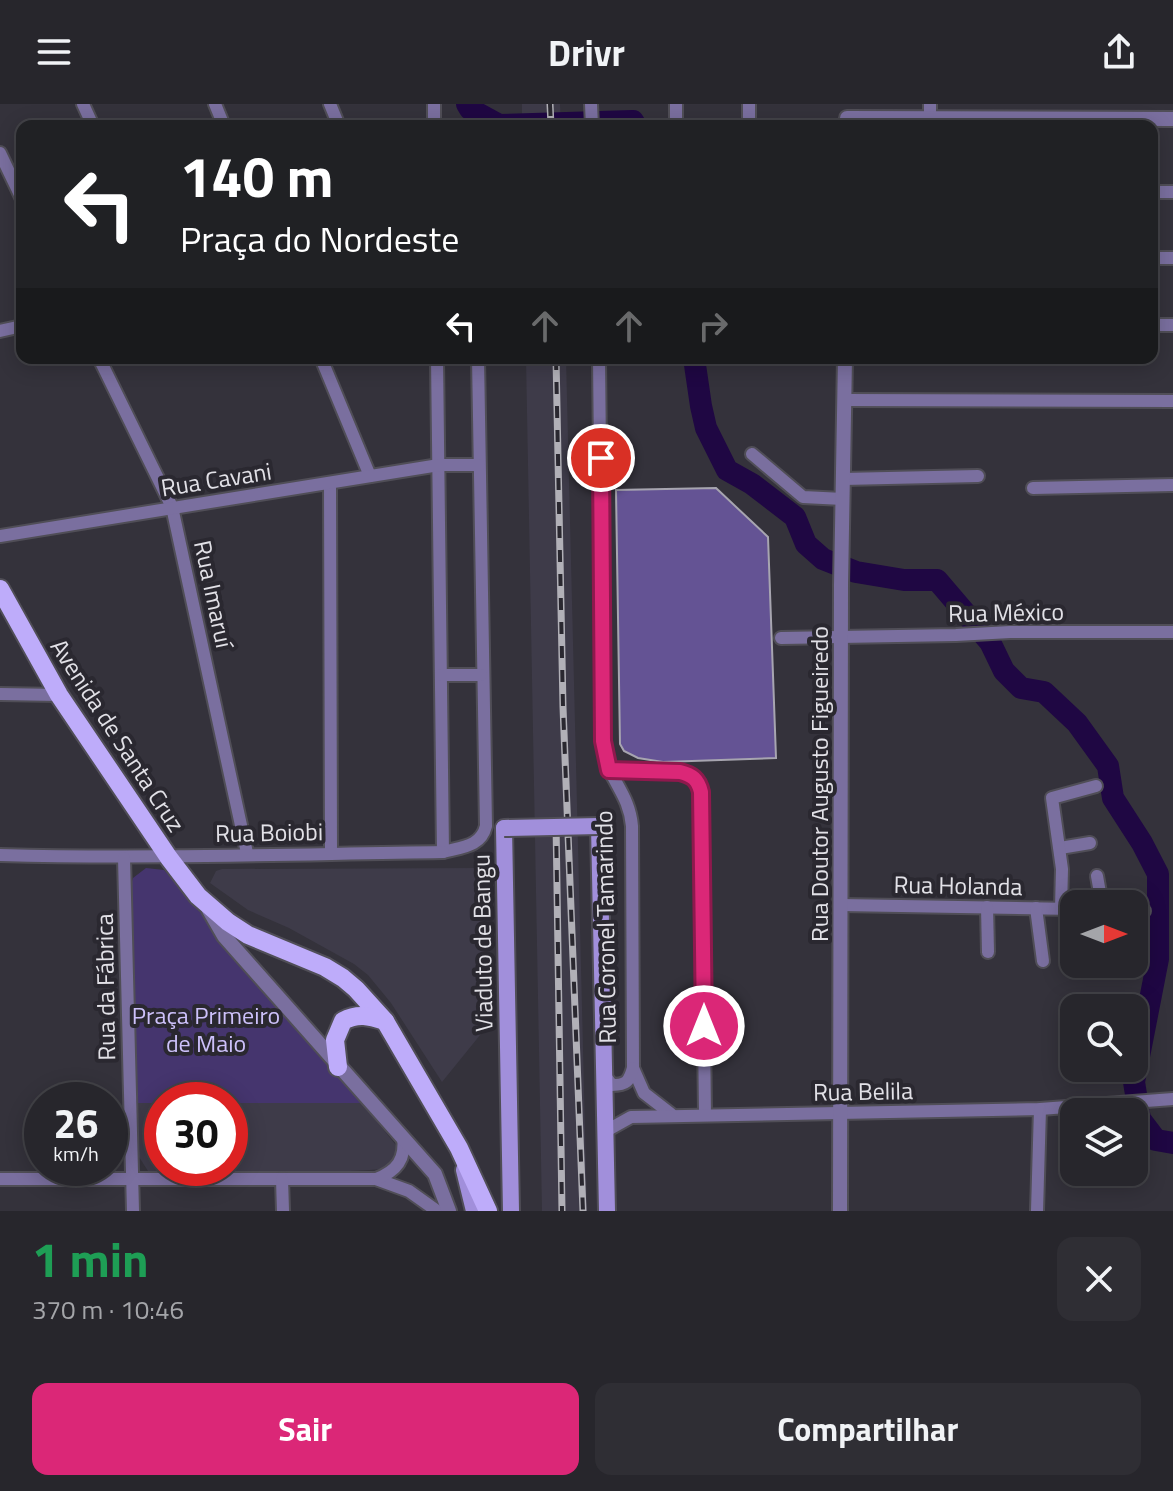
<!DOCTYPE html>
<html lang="pt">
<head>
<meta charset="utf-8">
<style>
	body { margin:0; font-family:"Titillium Web",sans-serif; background:#2f2e34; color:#f1f3f6; height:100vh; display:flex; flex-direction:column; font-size:30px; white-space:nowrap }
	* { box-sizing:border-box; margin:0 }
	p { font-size:26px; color:#a4a5a9 }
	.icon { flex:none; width:44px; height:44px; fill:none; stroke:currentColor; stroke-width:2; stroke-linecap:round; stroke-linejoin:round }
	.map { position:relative; height:1107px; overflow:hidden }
	.sheet { display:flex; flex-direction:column; background:#27262c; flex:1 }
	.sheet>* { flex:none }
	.hud { position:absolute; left:16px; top:16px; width:1142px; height:244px; border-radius:16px; box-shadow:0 4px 20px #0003,0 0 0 2px #434348; background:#202124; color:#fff; overflow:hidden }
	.needle { width:52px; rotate:90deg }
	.tools { position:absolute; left:1060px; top:786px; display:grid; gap:16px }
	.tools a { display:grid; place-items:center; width:88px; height:88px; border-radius:16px; background:#27262c; box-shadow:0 4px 20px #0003,0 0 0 2px #434348; font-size:40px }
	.speed { position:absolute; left:24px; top:978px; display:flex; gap:16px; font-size:40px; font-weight:700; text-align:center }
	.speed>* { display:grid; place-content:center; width:104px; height:104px; border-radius:50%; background:#27262c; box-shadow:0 4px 20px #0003,0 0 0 2px #434348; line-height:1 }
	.speed small { font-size:20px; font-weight:400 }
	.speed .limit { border:12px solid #d22; background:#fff; color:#111 }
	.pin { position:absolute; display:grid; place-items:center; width:68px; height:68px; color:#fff; margin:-34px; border:4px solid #fff; border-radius:50%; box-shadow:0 2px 8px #0007 }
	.me { position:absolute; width:88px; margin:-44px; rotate:0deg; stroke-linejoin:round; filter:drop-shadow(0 0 6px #0008) }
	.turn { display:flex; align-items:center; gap:28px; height:168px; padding:0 32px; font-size:36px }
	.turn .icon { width:104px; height:104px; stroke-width:2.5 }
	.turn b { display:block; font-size:56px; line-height:68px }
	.lanes { display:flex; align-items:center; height:76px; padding:0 32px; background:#0003; justify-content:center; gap:40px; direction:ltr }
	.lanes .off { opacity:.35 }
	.round { display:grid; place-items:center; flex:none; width:84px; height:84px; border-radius:16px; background:#2f2e34 }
	.overview { display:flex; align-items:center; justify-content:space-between; height:136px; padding:0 32px }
	h1 { font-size:48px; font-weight:700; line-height:60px; color:#1e9e55 }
	.cta { display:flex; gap:16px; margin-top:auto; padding:16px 32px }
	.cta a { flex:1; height:92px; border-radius:16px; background:#db2777; color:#fff; font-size:32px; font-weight:700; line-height:92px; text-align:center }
	.cta a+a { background:#2f2e34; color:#f1f3f6 }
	header { display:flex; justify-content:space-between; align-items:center; height:104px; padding:0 32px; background:#27262c; font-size:36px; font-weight:700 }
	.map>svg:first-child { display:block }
	.built { fill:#3e3b49 }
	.green { fill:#45356e }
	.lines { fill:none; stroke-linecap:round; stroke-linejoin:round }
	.river { stroke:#1f0743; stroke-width:22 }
	.building { fill:#645394; stroke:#a7a5b0; stroke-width:2 }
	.minor-casing { stroke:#504e57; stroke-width:16 }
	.tertiary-casing { stroke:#504e57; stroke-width:18 }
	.secondary-casing { stroke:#504e57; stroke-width:20 }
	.primary-casing { stroke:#504e57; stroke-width:22 }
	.minor { stroke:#7a6f9f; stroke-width:12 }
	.tertiary { stroke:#7a6f9f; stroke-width:14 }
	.secondary { stroke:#a18fdb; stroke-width:16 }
	.primary { stroke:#beacfa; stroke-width:18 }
	.rail-casing { stroke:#b1b0b7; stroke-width:7 }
	.rail { stroke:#2a2830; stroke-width:4; stroke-dasharray:12; stroke-linecap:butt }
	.secondary-bridge-casing { stroke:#504e57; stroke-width:20; stroke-linecap:butt }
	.secondary-bridge { stroke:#a18fdb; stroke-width:16 }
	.route-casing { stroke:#8e194d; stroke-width:20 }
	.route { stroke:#db2777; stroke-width:14 }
	.labels { text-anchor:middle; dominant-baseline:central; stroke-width:8; stroke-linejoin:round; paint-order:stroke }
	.street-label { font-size:24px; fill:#e2e1e7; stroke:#2a2830 }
	.park-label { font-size:24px; fill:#cdc1fa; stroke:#2a2830 }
</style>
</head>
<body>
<header><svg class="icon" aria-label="menu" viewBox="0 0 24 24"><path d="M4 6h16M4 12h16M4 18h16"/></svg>Drivr<svg class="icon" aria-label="share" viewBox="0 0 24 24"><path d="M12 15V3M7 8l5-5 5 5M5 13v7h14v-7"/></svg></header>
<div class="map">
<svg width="1173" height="1107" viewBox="0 0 1173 1107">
	<rect width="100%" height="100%" fill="#34323b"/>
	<g class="built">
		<path d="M522 0H560L561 22H522Z"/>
		<path d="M526 254H566L587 1107H542Z"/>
		<path d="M483 764 489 920 442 978 391 899 368 871 354 860 289 824 248 806 210 779 216 767 222 765Z"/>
		<path d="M138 999H162V1064H230V999H362L399 1045 396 1056 381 1065 370 1066 293 1070 156 1068 148 1067 139 1053Z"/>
	</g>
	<path class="green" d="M146 764 164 766 175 778 362 999H230V996H162V999H138L130 784 133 774Z"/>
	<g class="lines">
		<g class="river">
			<path d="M467 0 470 5 499 21 633 17 636 22"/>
			<path d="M694 254 701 302 706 324 727 366 752 380 795 413 806 440 823 455 856 468 904 476H937L990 538 1004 567 1021 584 1044 588 1077 619 1108 662 1113 694 1142 739 1158 770V855L1134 978 1140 1015 1156 1036 1173 1039"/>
		</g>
	</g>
	<path class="building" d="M716 384 768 433 776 654 663 658 638 654 624 647 620 640 616 386Z"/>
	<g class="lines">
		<g class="minor-casing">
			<g id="minor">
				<path d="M83 0 93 22"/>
				<path d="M215 0 224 22"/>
				<path d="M330 0 339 22"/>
				<path d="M434 0V22"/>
				<path d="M591 0 592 22"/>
				<path d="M930 0V14"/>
				<path d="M676 22V0"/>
				<path d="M749 22V0"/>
				<path d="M0 49 22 95"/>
				<path d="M1152 88H1173"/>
				<path d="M1152 154H1173"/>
				<path d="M1152 221H1173"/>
				<path d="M0 227 22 222"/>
				<path d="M99 254 172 403 247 749"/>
				<path d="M321 254 370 372"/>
				<path d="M437 254 443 748C461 743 481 743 486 722L478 254"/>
				<path d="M599 254 603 637C605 648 606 660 611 669 621 688 630 700 632 722L633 964 644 989 671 1010"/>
				<path d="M844 296 1173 297"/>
				<path d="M752 350 803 393 843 395"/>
				<path d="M843 375 978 372"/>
				<path d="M330 380 331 749"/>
				<path d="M1033 384 1173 381"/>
				<path d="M0 432 439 361H479"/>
				<path d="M781 534 956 531 1010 528H1173"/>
				<path d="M441 571H481"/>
				<path d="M0 590 59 591"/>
				<path d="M609 666 680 668C692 671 698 675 701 688L705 1010"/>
				<path d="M1060 744 1090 739"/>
				<path d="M0 751C148 755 295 750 443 748"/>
				<path d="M124 754 133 1107"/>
				<path d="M1097 772 1102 800"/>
				<path d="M841 801 1074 805"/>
				<path d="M987 803 988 848"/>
				<path d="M1036 804 1043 857"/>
				<path d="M1061 804 1062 765 1052 694 1096 682"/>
				<path d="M1134 807H1144"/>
				<path d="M605 972 612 981C626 981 629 978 633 964"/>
				<path d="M606 1027 631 1013 1040 1005 1173 995"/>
				<path d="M0 1075H376L409 1087 437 1107"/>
				<path d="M282 1075 283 1107"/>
				<path d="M376 1075C397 1067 406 1055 403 1033"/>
				<path d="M1037 1107 1040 1005"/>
			</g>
		</g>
		<g class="tertiary-casing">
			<g id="tertiary">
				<path d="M847 14 1173 15"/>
				<path d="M209 806 224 832 435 1070 449 1107"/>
				<path d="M840 1107 841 481 845 254"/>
			</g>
		</g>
		<g class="secondary-casing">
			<g id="secondary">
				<path d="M599 722 607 1107"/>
				<path d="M504 724 511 1107"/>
				<path d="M464 1066 474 1107"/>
			</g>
		</g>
		<g class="primary-casing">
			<g id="primary">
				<path d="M0 485 59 591 169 754 198 792 228 818 248 831 325 863 343 874 356 885 385 917 459 1044 488 1107"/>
				<path d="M338 963 335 936 343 917C358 909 369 912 385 917"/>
			</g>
		</g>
		<use href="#minor" class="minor"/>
		<use href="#tertiary" class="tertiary"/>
		<use href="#secondary" class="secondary"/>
		<use href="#primary" class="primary"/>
		<g class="rail-casing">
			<g id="rail">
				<path d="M550 0 551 22"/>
				<path d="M556 254 563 603 583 1107"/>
				<path d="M556 718 562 1107"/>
			</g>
		</g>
		<use href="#rail" class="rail"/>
		<g class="secondary-bridge-casing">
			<path id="secondary-bridge" d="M504 724 599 722"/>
		</g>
		<use href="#secondary-bridge" class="secondary-bridge"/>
	</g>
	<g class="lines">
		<g class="route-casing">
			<path id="route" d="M601 354 603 637 609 666 680 668C692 671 698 675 701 688L704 922"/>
		</g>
		<use href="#route" class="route"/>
	</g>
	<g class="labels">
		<g class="street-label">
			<text transform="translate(216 375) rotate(-9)">Rua Cavani</text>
			<text transform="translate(214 490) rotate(78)">Rua Imaruí</text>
			<text transform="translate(1006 508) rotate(-1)">Rua México</text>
			<text transform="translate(118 631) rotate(57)">Avenida de Santa Cruz</text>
			<text transform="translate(819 680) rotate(-90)">Rua Doutor Augusto Figueiredo</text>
			<text transform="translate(269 728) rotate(-1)">Rua Boiobi</text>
			<text transform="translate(958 781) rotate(1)">Rua Holanda</text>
			<text transform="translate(605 823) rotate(-91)">Rua Coronel Tamarindo</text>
			<text transform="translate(482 839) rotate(-91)">Viaduto de Bangu</text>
			<text transform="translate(105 883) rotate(-91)">Rua da Fábrica</text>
			<text transform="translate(863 987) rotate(-1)">Rua Belila</text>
		</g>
		<g class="park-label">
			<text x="206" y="911">Praça Primeiro<tspan x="206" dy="28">de Maio</tspan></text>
		</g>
	</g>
</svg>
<div class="tools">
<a><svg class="needle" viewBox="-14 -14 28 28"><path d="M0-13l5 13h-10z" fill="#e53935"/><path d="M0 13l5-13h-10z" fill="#a4a5a9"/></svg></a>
<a><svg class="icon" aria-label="search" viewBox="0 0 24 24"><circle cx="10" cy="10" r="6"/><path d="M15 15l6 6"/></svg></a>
<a><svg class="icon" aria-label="layers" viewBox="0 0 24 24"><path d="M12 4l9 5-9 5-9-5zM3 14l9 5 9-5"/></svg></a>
</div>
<div class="speed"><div>26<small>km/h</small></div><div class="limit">30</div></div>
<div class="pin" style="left:601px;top:354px;background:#d93025"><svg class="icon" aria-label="arrive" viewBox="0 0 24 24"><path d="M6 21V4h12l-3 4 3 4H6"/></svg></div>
<svg class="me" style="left:704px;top:922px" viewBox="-20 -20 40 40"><circle r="17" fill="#db2777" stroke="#fff" stroke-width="3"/><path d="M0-11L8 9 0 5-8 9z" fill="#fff"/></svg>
<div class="hud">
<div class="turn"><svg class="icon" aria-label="left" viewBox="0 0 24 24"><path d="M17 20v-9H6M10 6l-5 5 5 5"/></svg><div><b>140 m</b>Praça do Nordeste</div></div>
<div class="lanes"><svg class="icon" aria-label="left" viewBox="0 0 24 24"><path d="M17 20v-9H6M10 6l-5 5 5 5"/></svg><svg class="icon off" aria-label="ahead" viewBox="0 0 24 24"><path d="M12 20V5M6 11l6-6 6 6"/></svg><svg class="icon off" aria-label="ahead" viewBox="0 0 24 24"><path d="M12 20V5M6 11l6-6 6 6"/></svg><svg class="icon off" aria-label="right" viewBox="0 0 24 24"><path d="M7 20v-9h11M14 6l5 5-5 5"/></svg></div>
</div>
</div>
<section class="sheet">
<div class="overview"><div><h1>1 min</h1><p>370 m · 10:46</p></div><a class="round"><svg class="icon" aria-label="close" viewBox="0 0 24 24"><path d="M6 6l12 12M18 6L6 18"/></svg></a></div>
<div class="cta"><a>Sair</a><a>Compartilhar</a></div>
</section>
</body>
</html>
